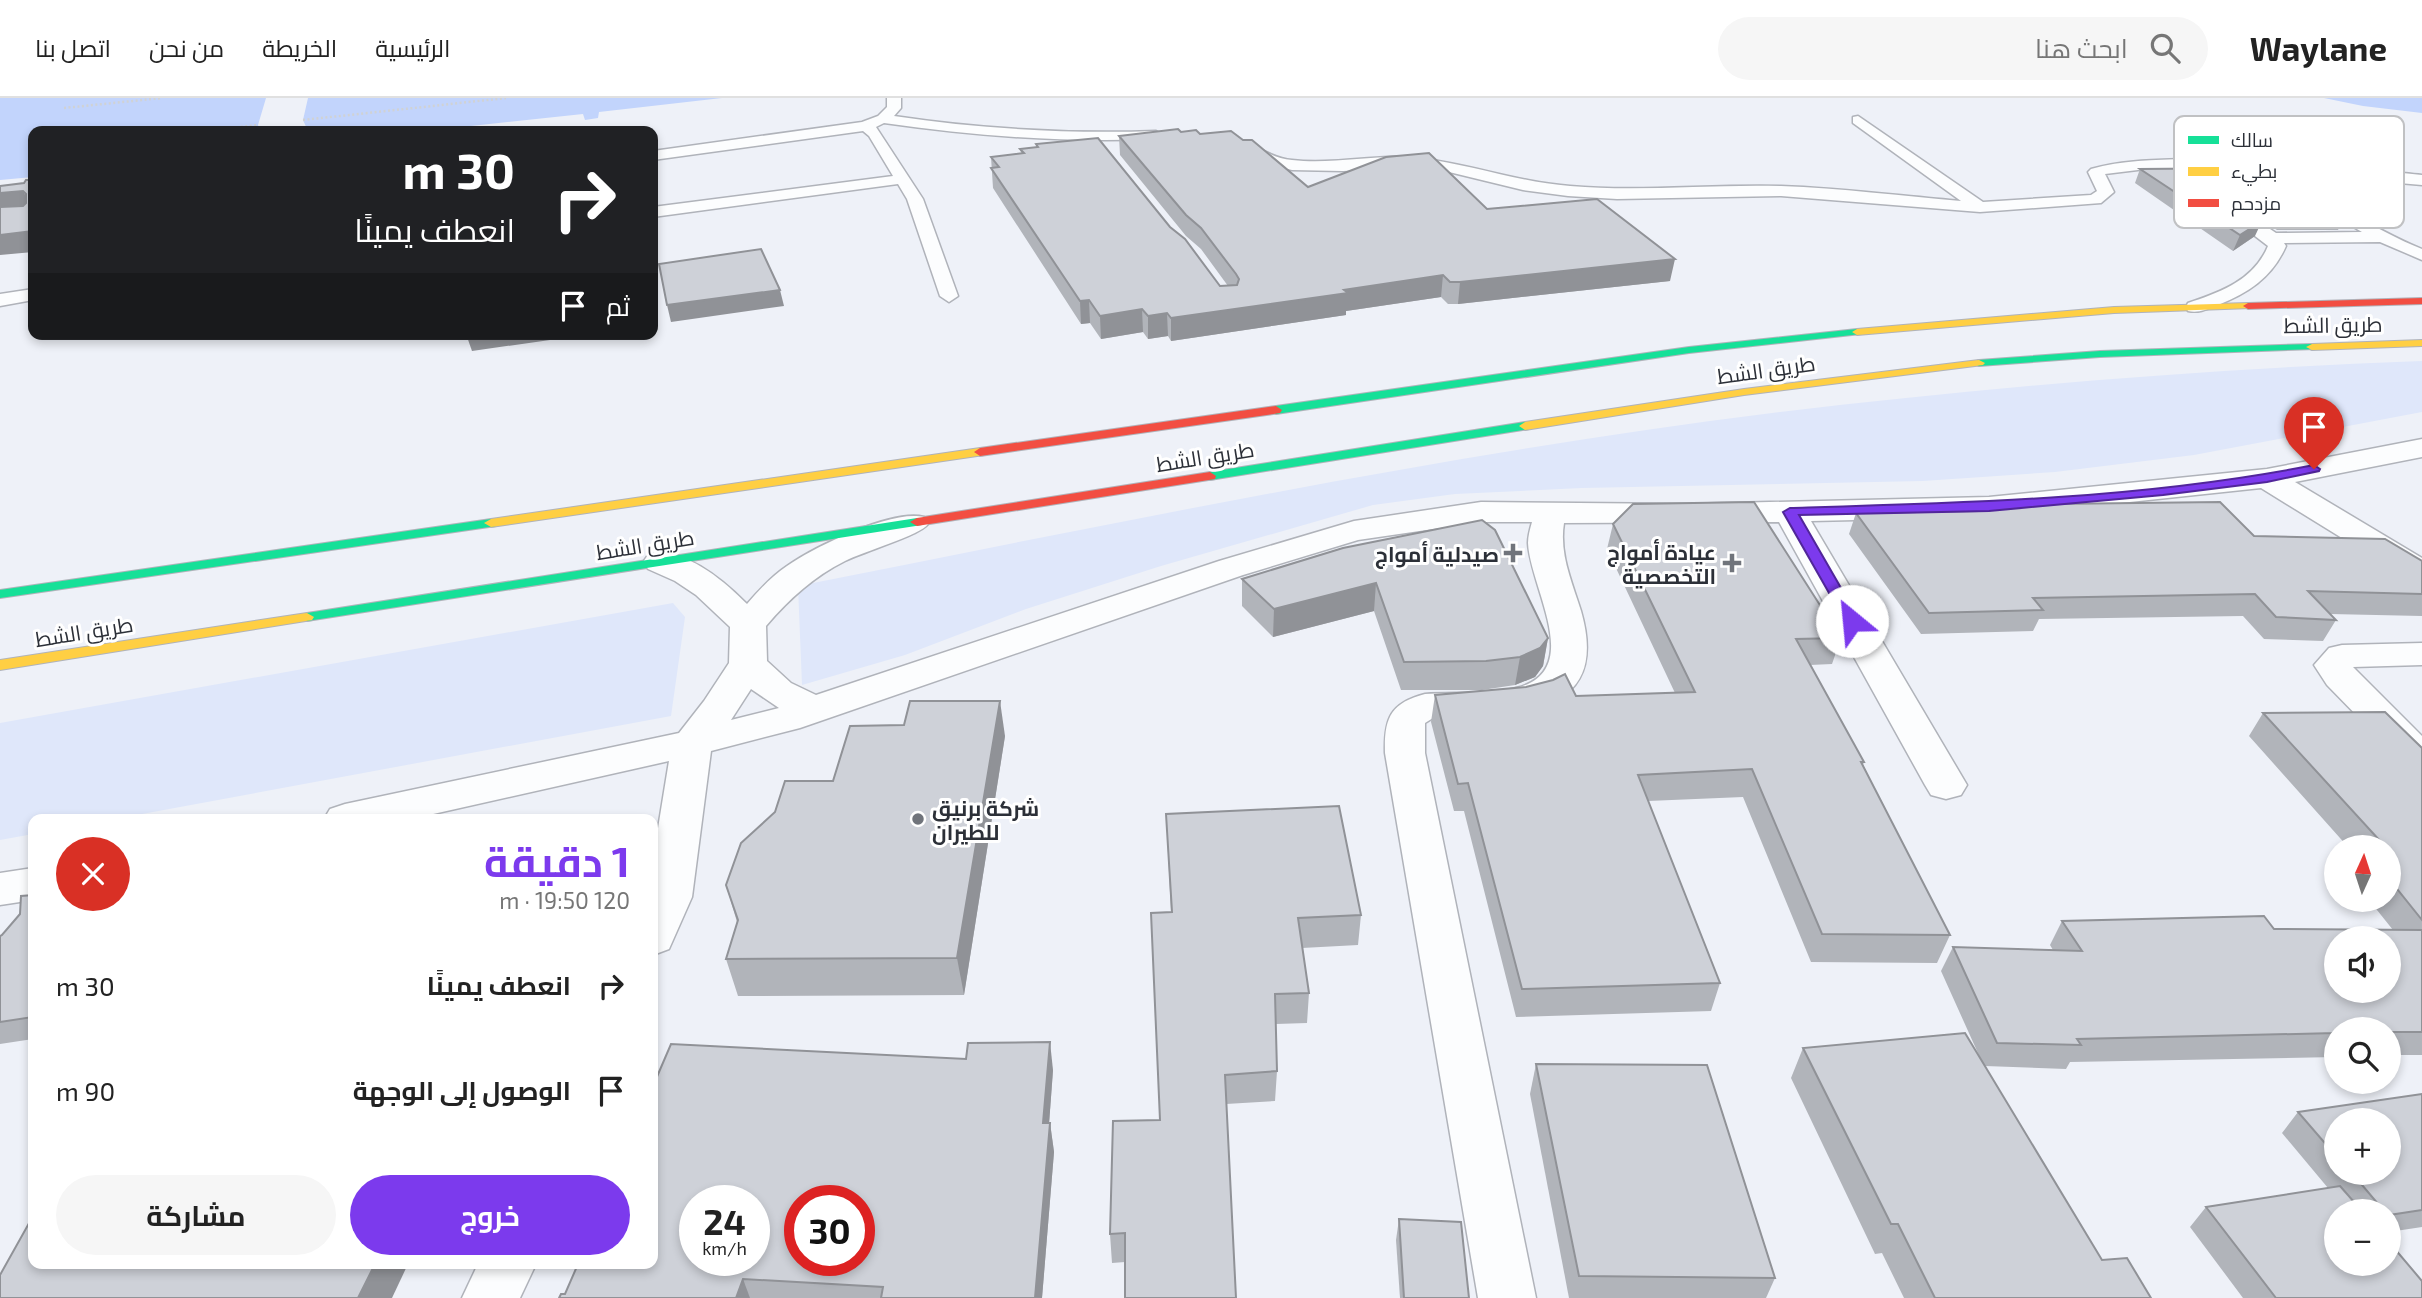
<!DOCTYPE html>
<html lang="ar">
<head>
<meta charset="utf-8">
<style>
	body { margin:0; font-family:"Exo 2",Cairo,sans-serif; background:#f6f6f6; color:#222; direction:rtl; height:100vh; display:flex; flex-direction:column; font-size:26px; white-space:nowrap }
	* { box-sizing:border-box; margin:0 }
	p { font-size:23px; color:#767676 }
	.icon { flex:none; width:38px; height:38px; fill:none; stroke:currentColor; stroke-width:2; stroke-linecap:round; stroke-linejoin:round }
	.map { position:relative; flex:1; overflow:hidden; direction:ltr }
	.side { position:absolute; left:28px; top:716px; width:630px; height:455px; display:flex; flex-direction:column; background:#fff; border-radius:14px; box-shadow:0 4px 10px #0003; direction:rtl }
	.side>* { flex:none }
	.top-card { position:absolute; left:28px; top:28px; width:630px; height:214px; border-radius:14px; box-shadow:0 4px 10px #0003; direction:rtl; background:#202124; color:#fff; overflow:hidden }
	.needle { width:46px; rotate:3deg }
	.tools { position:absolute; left:2324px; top:737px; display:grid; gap:14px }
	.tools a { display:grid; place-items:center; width:77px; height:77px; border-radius:50%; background:#fff; box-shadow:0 4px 10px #0003; font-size:35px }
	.speed { position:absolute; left:679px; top:1087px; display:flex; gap:14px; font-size:35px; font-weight:700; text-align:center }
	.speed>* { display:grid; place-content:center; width:91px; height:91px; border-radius:50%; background:#fff; box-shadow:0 4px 10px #0003; line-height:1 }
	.speed small { font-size:18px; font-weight:400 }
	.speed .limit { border:10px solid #d22; background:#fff; color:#111 }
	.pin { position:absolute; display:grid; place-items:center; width:60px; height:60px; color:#fff; margin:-72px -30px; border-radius:50% 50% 50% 0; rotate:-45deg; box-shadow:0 0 7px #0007 }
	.pin .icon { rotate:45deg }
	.me { position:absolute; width:77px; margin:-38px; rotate:332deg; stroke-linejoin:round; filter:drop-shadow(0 0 5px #0008) }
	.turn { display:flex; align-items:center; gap:24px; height:147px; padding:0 28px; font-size:32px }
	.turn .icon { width:91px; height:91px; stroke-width:2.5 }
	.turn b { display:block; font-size:49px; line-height:60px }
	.then { display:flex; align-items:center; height:66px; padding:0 28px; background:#0003; gap:14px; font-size:26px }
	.round { display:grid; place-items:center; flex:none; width:74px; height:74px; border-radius:37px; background:#f6f6f6 }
	.summary { display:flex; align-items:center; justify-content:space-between; height:119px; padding:0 28px }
	h1 { font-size:42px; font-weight:700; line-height:52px; color:#7c3aed }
	.primary-button { display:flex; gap:14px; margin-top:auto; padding:14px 28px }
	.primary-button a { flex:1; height:80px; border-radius:42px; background:#7c3aed; color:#fff; font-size:28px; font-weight:700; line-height:80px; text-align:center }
	.primary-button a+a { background:#f6f6f6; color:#222 }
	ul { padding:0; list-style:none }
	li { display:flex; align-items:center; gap:21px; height:105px; padding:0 28px }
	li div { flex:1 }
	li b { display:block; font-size:26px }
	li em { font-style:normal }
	header { display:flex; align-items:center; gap:42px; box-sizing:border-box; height:98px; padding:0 35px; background:#fff; border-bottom:2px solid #e0e0e0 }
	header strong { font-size:33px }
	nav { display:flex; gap:38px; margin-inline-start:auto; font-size:24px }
	.search { width:490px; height:63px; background:#f6f6f6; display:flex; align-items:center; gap:18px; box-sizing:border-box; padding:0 24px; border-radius:38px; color:#767676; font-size:26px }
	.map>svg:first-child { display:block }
	.green { fill:#dfe7fa }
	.water { fill:#c2d4fc }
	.pier { fill:#eef1f8 }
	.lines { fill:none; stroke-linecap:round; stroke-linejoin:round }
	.lane-casing { stroke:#b0b3ba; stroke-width:3 }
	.street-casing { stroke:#b0b3ba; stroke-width:3 }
	.fast-casing { stroke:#b0b3ba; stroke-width:2 }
	.slow-casing { stroke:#b0b3ba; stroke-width:2 }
	.jam-casing { stroke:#b0b3ba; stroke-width:2 }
	.path { stroke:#d0d2d4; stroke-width:2.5; stroke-dasharray:2 2.5; stroke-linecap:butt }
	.lane { fill:#fcfdfe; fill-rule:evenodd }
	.street { fill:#fcfdfe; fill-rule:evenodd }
	.fast { fill:#16e098; fill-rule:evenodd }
	.slow { fill:#ffcf43; fill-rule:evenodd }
	.jam { fill:#f24e42; fill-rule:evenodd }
	.wall { fill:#b1b4ba; fill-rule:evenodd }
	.shaded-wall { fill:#909297 }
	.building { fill:#ced1d8; stroke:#909297; stroke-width:2; fill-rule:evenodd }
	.route { fill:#7c3aed; stroke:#51269a; stroke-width:2 }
	.poi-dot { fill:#70747b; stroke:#fff; stroke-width:2.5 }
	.labels { text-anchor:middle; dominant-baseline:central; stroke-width:6; stroke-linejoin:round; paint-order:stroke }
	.street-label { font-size:21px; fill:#2c3038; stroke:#fff }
	.poi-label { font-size:21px; font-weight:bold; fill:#2c3038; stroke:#fff; text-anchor:end }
	.key { fill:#fff; stroke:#c0c1c3; stroke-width:2 }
	.key-label { font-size:19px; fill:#2c3038 }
</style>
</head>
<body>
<header>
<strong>Waylane</strong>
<div class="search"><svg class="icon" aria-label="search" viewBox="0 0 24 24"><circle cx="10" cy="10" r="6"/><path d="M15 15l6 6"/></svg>ابحث هنا</div>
<nav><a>الرئيسية</a><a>الخريطة</a><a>من نحن</a><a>اتصل بنا</a></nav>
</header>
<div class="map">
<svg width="2422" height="1200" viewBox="0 0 2422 1200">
	<rect width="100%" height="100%" fill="#eef1f8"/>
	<g class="green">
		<path d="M2422 263V314L2194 357 2055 374 1923 383 1582 390 1455 396 1373 407 1161 468 1026 511 905 557 802 587 798 488C1121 424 1445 356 1772 315 1988 289 2205 271 2422 263Z"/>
		<path d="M673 505 685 519 671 618 115 721H33V736L0 742V625Z"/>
	</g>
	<g class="water">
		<path d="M0 0H722L599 14 598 20 585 22 583 16 425 33H33V79L0 82Z"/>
		<path d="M2324 0H2422V15L2363 8Z"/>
	</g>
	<path class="pier" d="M266 0H308L303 22 308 33H260L258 27Z"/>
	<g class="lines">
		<g class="lane-casing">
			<g id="lane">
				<path d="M887 0H901V10L894 18C981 31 1068 36 1156 33L1163 37 1156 41C1065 45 975 38 884 25L876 29 923 101 958 198 949 204 940 198 907 101 898 86 653 119V109L893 78 869 38 863 33 653 62V53L862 24 878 18 887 9Z"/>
				<path d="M1858 18 1983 104 2091 97 2097 93 2088 74 2091 71C2122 62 2154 62 2186 61 2265 60 2344 69 2422 77V87L2238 71H2146L2105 76 2114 94 2101 105 1980 114 1781 98 1617 101 1568 98 1523 92 1449 74 1415 69 1343 73 1292 72 1267 66 1236 49 1243 45C1260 49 1274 61 1292 62 1334 67 1381 55 1419 60 1470 66 1518 84 1570 88 1640 94 1711 86 1781 88 1841 90 1901 98 1961 103L1853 25V19Z"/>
				<path d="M2261 87C2323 90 2366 129 2422 151V162L2380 144 2284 145 2286 148C2272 180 2247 196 2215 208 2206 212 2198 215 2188 213L2186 209 2188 205C2221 194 2254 182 2268 148L2203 98 2215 90ZM2237 97C2289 94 2318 108 2362 134L2276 135 2222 99Z"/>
				<path d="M33 191V202L0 208V196Z"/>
			</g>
		</g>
		<g class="street-casing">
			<g id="street">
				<path d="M2422 341V359L2295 384 2422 460V485L2410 482 2261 390 1989 419 1811 423 1967 687 1961 697 1946 701 1931 697 1925 687 1779 424 1564 425C1559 456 1572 484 1581 513 1613 624 1508 615 1433 620L1425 625V655L1536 1200H1478L1385 655C1384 621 1390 605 1425 596 1454 594 1487 597 1516 590 1586 573 1530 490 1528 445 1528 438 1530 431 1532 424H1481L1358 442 1243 477 800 630 711 653 692 799 669 851 653 857V761L669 663 411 721H324L330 711 345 706 679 635 704 603 729 565 730 529 696 497 675 483 648 471 643 464 648 457C684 448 723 482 747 506 759 492 772 478 787 468 814 449 892 411 924 419L928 426C921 437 862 454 845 463 813 479 789 501 766 528L767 563 791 585 816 597 1219 463 1354 423 1481 404 1687 406 1989 399 2267 371ZM751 591 779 610 731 622Z"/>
				<path d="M2422 545V567L2353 569 2422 638V674L2408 670 2327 587 2314 567 2329 550 2342 547Z"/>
				<path d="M33 770V802L0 807V775Z"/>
				<path d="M478 1166H536L520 1200H462Z"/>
			</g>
		</g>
		<g class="fast-casing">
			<g id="fast">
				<path d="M1857 231 1862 234 1861 236 1689 255 1276 316 1270 312 1276 308 1689 249Z"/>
				<path d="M2312 246 2318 249 2316 251 2100 259 1979 268 1973 265 1979 262 2100 253Z"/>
				<path d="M1525 324 1529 325V331L1210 382 1204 378 1210 374Z"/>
				<path d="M917 420 922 421V427L307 523 300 519 307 515Z"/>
				<path d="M491 421 496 422V428L0 500V492Z"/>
			</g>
		</g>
		<g class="slow-casing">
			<g id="slow">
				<path d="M2248 205 2252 206V210L2114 215 1857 237 1852 234 1857 231 2114 209Z"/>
				<path d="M2422 242V248L2312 252 2306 249 2312 246Z"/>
				<path d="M1979 262 1985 265 1983 267 1744 297 1525 332 1519 328 1525 324 1744 291Z"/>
				<path d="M980 350 984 351V357L491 429 484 425 491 421Z"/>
				<path d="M307 515 314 519 312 522 0 572V562Z"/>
			</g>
		</g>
		<g class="jam-casing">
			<g id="jam">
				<path d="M2422 200V206L2248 211 2243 208 2248 205Z"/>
				<path d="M1276 308 1282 312 1280 315 980 358 974 354 980 350Z"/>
				<path d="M1210 374 1216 378 1215 381 917 428 910 424 917 420Z"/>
			</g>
		</g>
		<g class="path">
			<path d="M64 10 162 0"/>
			<path d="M303 22 506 0"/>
			<path d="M205 33 258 27"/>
		</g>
		<use href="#lane" class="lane"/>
		<use href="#street" class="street"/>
		<use href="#fast" class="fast"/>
		<use href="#slow" class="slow"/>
		<use href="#jam" class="jam"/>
	</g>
	<g class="wall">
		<path d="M1181 34 1200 36 1308 89 1487 111 1670 183 1458 206H1448L1441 199 1346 213V217L1171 243 1168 238 1148 241 1143 234 1101 241 1090 225 1081 226 993 90 991 59 1021 55 1020 51 1036 49V46L1170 129 1220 188H1228L1201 151 1186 138 1120 57 1119 38Z"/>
		<path d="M2265 70 2258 84 2214 88 2230 100 2233 93 2342 124 2338 132H2277L2253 117 2255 138 2233 153 2135 85 2140 71Z"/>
		<path d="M1973 407 2254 438 2422 463V518L2330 516 2336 522 2323 543 2264 541 2243 518 2039 521 2033 533 1921 536 1849 436 1856 415 1971 413Z"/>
		<path d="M1613 426 1841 540 1832 566 1810 567 1864 664 1863 667 1950 837 1937 865 1811 864 1743 699 1648 703 1720 885 1711 913 1516 919 1464 713H1454L1431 624 1435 597 1576 598 1675 595 1607 451Z"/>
		<path d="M1343 450 1548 540 1543 568 1535 579 1515 587 1482 592H1401L1374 513 1273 539 1242 508V481Z"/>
		<path d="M2263 615 2422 650V957H2389V931H2336V959L2070 964 2066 971 1985 968 2102 1162 2151 1200H1904L1882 1155 1875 1156 1791 980 1803 950 1982 964 1941 873 1953 849 2053 852 2050 847 2062 823 2274 831 2393 832 2369 802H2389V749H2348L2249 638Z"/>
		<path d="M1005 638 964 897 738 898 726 861 737 824 726 787 833 683Z"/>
		<path d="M1166 716 1361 817 1358 847 1302 850 1309 895 1307 925 1276 926 1277 973 1275 1003 1226 1006 1125 1164 1112 1165 1110 1136 1160 1022 1171 814Z"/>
		<path d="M33 797V941L0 946V838L2 837 20 816Z"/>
		<path d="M1536 966 1775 1180 1766 1200H1569L1530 996Z"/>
		<path d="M1053 972 1049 1025H1050L1054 1054 1042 1200H559Z"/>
		<path d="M2422 996V1129L2389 1134V1113H2336L2422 1200H2243L2190 1129 2206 1109 2328 1090 2282 1035 2298 1014ZM2336 1022 2389 1074H2336Z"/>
		<path d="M1399 1121 1469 1200H1400L1396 1142Z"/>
	</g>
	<g class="shaded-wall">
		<path d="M2221 73 2215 87 2200 98 2207 83Z"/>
		<path d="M23 93 33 111 0 114V95Z"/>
		<path d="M2262 123 2255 138 2233 153 2240 137Z"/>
		<path d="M33 133V154L0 157V137Z"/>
		<path d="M1675 161 1670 183 1458 206 1460 184Z"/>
		<path d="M1443 177 1441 199 1346 213V217L1171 243V220L1344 192Z"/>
		<path d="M780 192 784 208 671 224 667 207Z"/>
		<path d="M1089 202 1090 225 1081 226 1080 203Z"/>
		<path d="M1142 211 1143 234 1101 241 1100 218Z"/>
		<path d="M1167 215 1168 238 1148 241V218Z"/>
		<path d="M466 236H592L472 253Z"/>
		<path d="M1376 485 1374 513 1273 539 1274 511Z"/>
		<path d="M1548 540 1543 568 1535 579 1515 587 1520 559Z"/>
		<path d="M1000 603 1005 638 964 897 957 860Z"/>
		<path d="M1050 944 1053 972 1047 1054 1043 1025Z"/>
		<path d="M1050 1025 1054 1054 1042 1200H1035Z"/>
		<path d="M375 1166H408L392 1200H358Z"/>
		<path d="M743 1181 750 1200H736Z"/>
	</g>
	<g class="building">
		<path d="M1178 31 1181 34 1196 32 1200 36 1231 33 1243 42H1252L1308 89 1386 59 1429 55 1487 111 1597 101 1675 161 1460 184H1450L1443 177 1344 192 1348 195 1171 220 1167 215 1148 218 1142 211 1100 218 1089 202 1080 203 991 70 999 69 991 59 1024 55 1020 51 1038 49 1036 46 1098 40 1170 129 1185 141 1220 188 1237 187 1239 181 1236 176 1201 130 1186 117 1119 38Z"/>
		<path d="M2265 70 2221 73 2207 83 2262 123 2240 137 2140 71Z"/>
		<path d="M26 82H33V133L0 137V109L23 108 26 105V96L23 93 0 95V88L24 85Z"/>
		<path d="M761 151 780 192 667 207 659 166Z"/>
		<path d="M1754 404 1841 540 1796 541 1864 664H1861L1950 837 1822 836 1752 671 1638 677 1720 885 1522 891 1468 685 1458 686 1435 597 1526 589 1553 582 1565 576 1576 598 1695 594 1613 426 1633 406Z"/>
		<path d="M2220 404 2254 438 2385 441 2422 463V496L2308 493 2336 522 2276 519 2255 496 2033 500 2043 512 1929 515 1856 415 1978 413 1973 407Z"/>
		<path d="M1482 422 1495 432 1548 540 1540 550 1520 559 1486 563 1404 564 1376 485 1274 511 1242 481 1343 450Z"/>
		<path d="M910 603H1000L957 860 726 861 738 822 726 787 741 745 775 714 785 683H833L850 628 904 627Z"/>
		<path d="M2385 614 2422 650V822L2389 781V749H2363L2359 745H2382L2263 615Z"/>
		<path d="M1339 708 1361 817 1298 820 1309 895 1275 896 1277 973 1225 977 1236 1200H1125V1135L1110 1136 1113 1023 1160 1022 1151 815 1172 814 1166 716Z"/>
		<path d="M33 797V919L0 924V838L2 837 20 816 21 798Z"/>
		<path d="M2264 818 2274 831 2422 832V934H2389V931H2336V935L2077 941 2081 947 1997 945 1953 849 2082 853 2062 823ZM2336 840H2389V892H2336Z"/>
		<path d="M1965 935 2102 1162 2127 1160 2151 1200H1935L1898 1126H1891L1803 950Z"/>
		<path d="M1050 944 1043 1025H1050L1035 1200H881L883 1189 743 1181 736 1200H559L561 1196H565L578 1166H653V988L671 946 966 961 968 945ZM695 1102H754V1162H695ZM800 1102H859V1162H800Z"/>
		<path d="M1536 966 1707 967 1775 1180 1579 1178Z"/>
		<path d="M2422 996V1112L2389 1117V1113H2384L2351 1074H2389V1022H2336V1058L2298 1014Z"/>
		<path d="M2340 1088 2362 1113H2336V1166H2389V1144L2422 1183V1200H2276L2206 1109Z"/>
		<path d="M33 1118V1166H375L358 1200H0V1177Z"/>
		<path d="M1399 1121 1461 1124 1469 1200H1404Z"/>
	</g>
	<path class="route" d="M2314 367 2320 371 2319 373 2267 384 2163 397 1989 413 1799 417 1860 523 1852 528 1845 523 1783 414 1790 410C1965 405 2142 401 2314 367Z"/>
	<g class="poi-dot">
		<path d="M1509.5 444.5h7v7h7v7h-7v7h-7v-7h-7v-7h7z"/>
		<path d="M1728.5 454.5h7v7h7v7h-7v7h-7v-7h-7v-7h7z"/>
		<circle cx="918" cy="721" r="7"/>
	</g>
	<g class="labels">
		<g class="street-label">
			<text transform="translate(2333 226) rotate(-1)">طريق الشط</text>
			<text transform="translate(1766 271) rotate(-8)">طريق الشط</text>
			<text transform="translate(1205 358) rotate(-9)">طريق الشط</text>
			<text transform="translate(645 446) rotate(-9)">طريق الشط</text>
			<text transform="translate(84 533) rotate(-9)">طريق الشط</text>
		</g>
		<g class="poi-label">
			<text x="1716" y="453">عيادة أمواج<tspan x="1716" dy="24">التخصصية</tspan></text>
			<text x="1499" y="455">صيدلية أمواج</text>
			<text x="932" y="709" text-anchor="start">شركة برنيق<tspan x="932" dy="24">للطيران</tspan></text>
		</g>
	</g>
	<rect x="2174" y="18" width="230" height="112" rx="10" class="key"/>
	<rect x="2188" y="38" width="31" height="8" fill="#16e098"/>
	<rect x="2188" y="69" width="31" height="9" fill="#ffcf43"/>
	<rect x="2188" y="101" width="31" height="8" fill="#f24e42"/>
	<g class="key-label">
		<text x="2231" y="49">سالك</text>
		<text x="2231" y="80">بطيء</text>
		<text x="2231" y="112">مزدحم</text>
	</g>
</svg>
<div class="tools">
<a><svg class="needle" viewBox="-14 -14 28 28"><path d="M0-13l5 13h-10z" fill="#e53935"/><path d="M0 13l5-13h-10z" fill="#767676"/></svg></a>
<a><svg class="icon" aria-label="sound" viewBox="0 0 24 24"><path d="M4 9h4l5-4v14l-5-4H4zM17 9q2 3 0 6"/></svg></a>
<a><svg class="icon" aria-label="search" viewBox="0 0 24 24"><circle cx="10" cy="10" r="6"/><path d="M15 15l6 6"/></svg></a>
<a>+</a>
<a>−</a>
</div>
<div class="speed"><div>24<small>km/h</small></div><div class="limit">30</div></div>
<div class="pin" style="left:2314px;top:371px;background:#d93025"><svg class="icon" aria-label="arrive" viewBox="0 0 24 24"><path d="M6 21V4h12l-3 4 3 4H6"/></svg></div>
<svg class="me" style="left:1852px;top:523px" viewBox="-20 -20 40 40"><circle r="19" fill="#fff"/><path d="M0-13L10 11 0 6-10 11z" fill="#7c3aed"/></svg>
<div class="top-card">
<div class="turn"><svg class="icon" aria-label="right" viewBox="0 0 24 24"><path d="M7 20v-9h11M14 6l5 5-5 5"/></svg><div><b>30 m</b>انعطف يمينًا</div></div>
<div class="then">ثم<svg class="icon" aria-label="arrive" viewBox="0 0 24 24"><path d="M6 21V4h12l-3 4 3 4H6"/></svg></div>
</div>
<section class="side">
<div class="summary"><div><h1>1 دقيقة</h1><p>120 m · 19:50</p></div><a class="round" style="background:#d93025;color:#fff"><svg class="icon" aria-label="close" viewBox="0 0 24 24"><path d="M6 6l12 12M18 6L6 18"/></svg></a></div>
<ul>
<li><svg class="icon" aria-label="right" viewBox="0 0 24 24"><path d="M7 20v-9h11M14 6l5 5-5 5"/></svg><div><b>انعطف يمينًا</b></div><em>30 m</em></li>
<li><svg class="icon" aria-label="arrive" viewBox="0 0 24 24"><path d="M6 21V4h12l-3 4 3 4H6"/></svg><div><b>الوصول إلى الوجهة</b></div><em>90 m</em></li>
</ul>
<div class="primary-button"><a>خروج</a><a>مشاركة</a></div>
</section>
</div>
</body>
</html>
